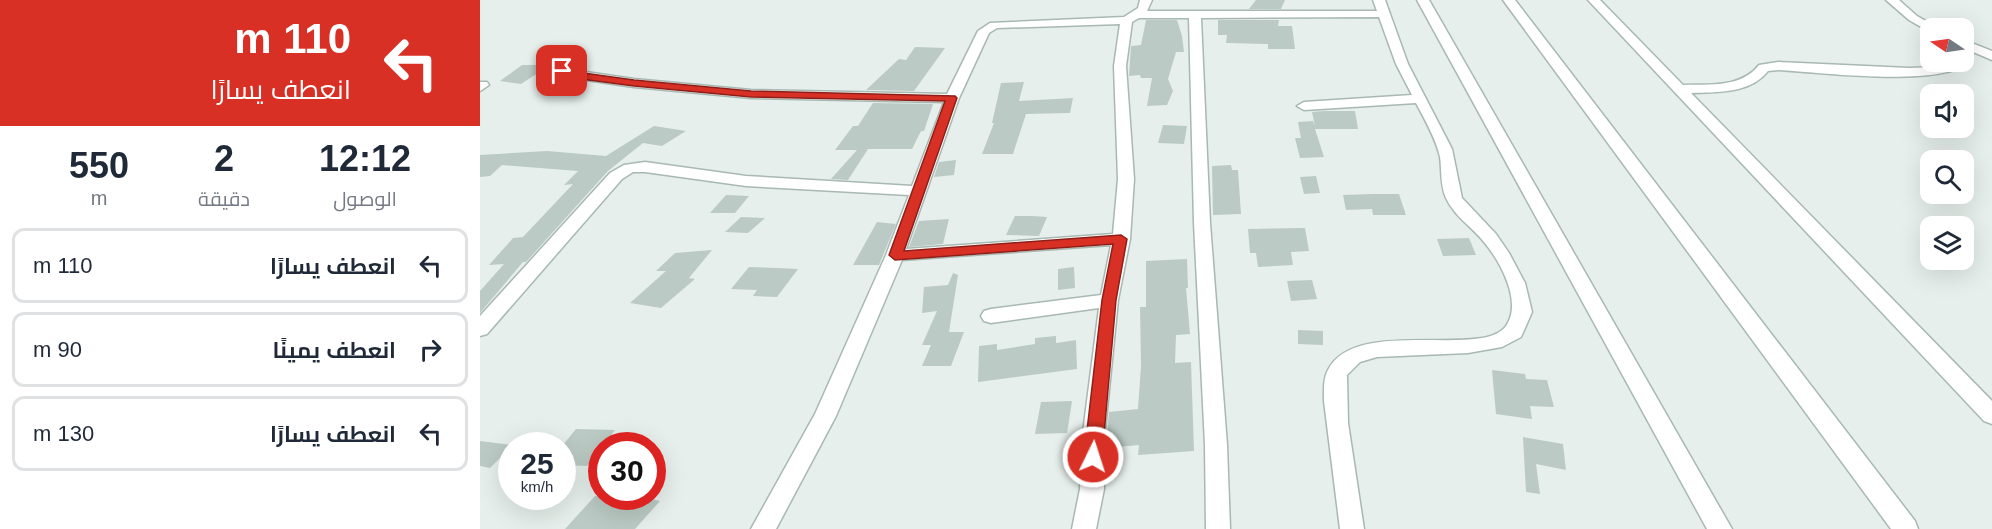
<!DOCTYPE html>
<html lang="ar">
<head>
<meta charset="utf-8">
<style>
	body { margin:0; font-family:Helvetica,Cairo,sans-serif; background:#f2f2f3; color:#1f2937; direction:rtl; height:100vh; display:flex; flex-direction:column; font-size:22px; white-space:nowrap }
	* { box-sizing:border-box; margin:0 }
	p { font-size:20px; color:#747a83 }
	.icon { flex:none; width:33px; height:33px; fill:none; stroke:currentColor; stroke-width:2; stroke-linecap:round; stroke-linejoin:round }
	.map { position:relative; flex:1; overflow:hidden; direction:ltr }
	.panel { display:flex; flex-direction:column; background:#fff; width:480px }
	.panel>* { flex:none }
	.guide { background:#d93025; color:#fff; overflow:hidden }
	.needle { width:39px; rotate:283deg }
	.buttons { position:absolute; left:1440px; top:18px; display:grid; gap:12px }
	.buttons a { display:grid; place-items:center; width:54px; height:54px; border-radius:12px; background:#fff; box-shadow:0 6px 24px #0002; font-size:30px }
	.speed { position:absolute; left:18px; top:432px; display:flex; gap:12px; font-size:30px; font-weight:700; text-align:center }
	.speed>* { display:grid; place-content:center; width:78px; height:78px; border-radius:50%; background:#fff; box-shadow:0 6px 24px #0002; line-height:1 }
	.speed small { font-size:15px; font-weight:400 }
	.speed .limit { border:9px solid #d22; background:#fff; color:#111 }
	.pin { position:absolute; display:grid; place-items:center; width:51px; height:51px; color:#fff; margin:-26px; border-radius:12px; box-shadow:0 3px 9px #0006 }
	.me { position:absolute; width:66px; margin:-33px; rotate:4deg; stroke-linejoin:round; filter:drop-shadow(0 0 4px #0008) }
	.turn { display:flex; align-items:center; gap:21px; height:126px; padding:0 30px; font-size:27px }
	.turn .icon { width:78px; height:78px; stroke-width:2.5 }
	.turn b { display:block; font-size:42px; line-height:51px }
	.eta { display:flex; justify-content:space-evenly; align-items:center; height:102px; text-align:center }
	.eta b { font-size:36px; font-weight:700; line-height:42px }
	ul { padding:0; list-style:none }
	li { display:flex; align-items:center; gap:18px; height:75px; margin:0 12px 9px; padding:0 18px; border:3px solid #e0e1e3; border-radius:12px }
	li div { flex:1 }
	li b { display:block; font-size:22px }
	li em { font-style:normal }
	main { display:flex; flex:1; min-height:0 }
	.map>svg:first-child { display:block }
	.building { fill:#bbcac4 }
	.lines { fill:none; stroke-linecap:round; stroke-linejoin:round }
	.minor-casing { stroke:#a8b8b2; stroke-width:3 }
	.minor { fill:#fff; fill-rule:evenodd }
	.route { fill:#d93025; stroke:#8d1f18; stroke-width:1.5 }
</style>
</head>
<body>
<main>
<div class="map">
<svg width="1512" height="529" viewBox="0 0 1512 529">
	<rect width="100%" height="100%" fill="#e6efeb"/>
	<g class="building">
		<path d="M776 0H805L801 9H769Z"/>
		<path d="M666 20H697L702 36 704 52H696L688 79 693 91 687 105 667 106 672 78H661L660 75 649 76 651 46 661 45Z"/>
		<path d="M738 20H799L798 26H812L815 49H788V44L746 43 747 35H738Z"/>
		<path d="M435 47 465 48 434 91 386 90 419 59 426 60Z"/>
		<path d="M42 65H70L41 84 20 81Z"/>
		<path d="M544 82 539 101 593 98 590 113 546 114 533 154H502L514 123H512L521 83Z"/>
		<path d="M393 103 453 104 444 131H441L432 149H388L368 180 351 179 377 150H355L373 126H378Z"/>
		<path d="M845 111H875L878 129H835L844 157 820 158 815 138H821L818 122 833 121 835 126 832 112Z"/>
		<path d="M683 125 707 126 704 144 678 143Z"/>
		<path d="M174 126 206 131 182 146 163 143 128 171 46 262H43L0 313V291L24 264 9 265 33 238 43 237 93 184 84 185 98 171 22 165 10 176 0 177V155L67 151 126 156Z"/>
		<path d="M476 160 474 175 454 177 459 162Z"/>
		<path d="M751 165 752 170H758L761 214 733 215 732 166Z"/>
		<path d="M836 176 840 193 824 194 820 177Z"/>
		<path d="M893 194H919L926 215H893L892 209 866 210 863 195Z"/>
		<path d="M246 195 269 196 255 213H230Z"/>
		<path d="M535 216H552L567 217 559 236 526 235Z"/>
		<path d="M261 217 285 218 268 233 245 232Z"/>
		<path d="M469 219 463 244 429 247 439 221Z"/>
		<path d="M397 222 416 224 399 265H373Z"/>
		<path d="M825 228 829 251 811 252 813 265 778 267 776 253H770L768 229Z"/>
		<path d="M989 238 996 255 963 256 957 239Z"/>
		<path d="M232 250 209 278 215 279 181 308 150 303 186 271H176L195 253Z"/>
		<path d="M707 259 708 288H706L710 334 696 335 695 363 711 362 714 451 658 455 659 445 626 448 629 412 658 409 661 366 660 307H666V261Z"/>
		<path d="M269 267 298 268 318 269 297 297 273 296 277 290 251 289Z"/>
		<path d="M594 267 595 288 578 290V269Z"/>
		<path d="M473 273 478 275 469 332H484L471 366H442L451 345H442L457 311 442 313 444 287 468 285Z"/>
		<path d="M832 280 837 299 811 301 807 281Z"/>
		<path d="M818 330 843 331V345L818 344Z"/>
		<path d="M576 336V343L596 340 597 369 498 382 499 346 517 344V350L555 344V338Z"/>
		<path d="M1012 370 1045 374 1046 379 1067 380 1074 407 1050 406 1052 419 1016 414Z"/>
		<path d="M592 401 587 433 555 434 561 402Z"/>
		<path d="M96 429 135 430 107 466 82 465V446Z"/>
		<path d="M1043 437 1083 444 1086 470 1056 464 1060 494 1046 492Z"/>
		<path d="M0 441 33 445 10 468 0 466Z"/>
		<path d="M115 496H159L180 501 155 529H85Z"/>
	</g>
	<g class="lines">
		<g class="minor-casing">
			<g id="minor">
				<path d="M660 0H672L667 11H897L893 0H905L928 64 972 149 982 198 1016 234 1029 253 1045 283 1052 312 1041 337 1022 347 988 353 897 357 880 362 867 375 868 423 884 529H860L844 401C844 391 843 379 848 370 875 316 1003 359 1026 326 1043 302 1020 261 1004 242 992 227 974 216 966 198 960 185 962 171 960 157 956 139 945 120 936 103L824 110 817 106 824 102 932 95 916 64 899 17 721 18 730 223 747 445 750 529H726L725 445 714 223 709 18H659L652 22 646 66 654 179 650 239 638 300 624 440V489L616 529H592L600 489 602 440 619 308 511 323 504 321 501 316 504 311 511 309 621 295 631 245 422 260 356 416 296 529H271L335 414 406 255 429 195 266 186 165 172H153L142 179 7 334 0 336V316L130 173 144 165 165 162 266 176 432 186 464 102 271 98 154 87 78 76 76 73 92 54 96 53 102 57 92 70 154 79 271 90 467 94 498 31 510 23 644 17 658 8ZM640 24 634 66 638 179 633 234 426 249 479 98 509 33 517 28Z"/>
				<path d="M937 0H949L1252 529H1227Z"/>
				<path d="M1023 0H1035L1435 521 1438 529H1411Z"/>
				<path d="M1108 0H1120L1203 85C1230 84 1261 88 1279 65L1298 62 1429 68 1455 67 1484 62V50L1488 51 1492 60C1467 89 1337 72 1298 70L1288 71C1270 94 1237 92 1211 93L1512 401V424L1504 421Z"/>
				<path d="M1406 0H1419L1437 16 1458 28 1448 31 1429 20Z"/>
				<path d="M1484 40 1512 51V60L1484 48Z"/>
				<path d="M0 82H7L9 85 0 91Z"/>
			</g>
		</g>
		<use href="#minor" class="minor"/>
	</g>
	<path class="route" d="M82 68 89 71 154 80 271 91 475 96 477 98 424 251 641 235 647 239 636 300 622 457 619 462 613 464 607 462 604 457 622 300 633 244 415 260 409 255 465 101 271 97 154 86 86 77 77 71Z"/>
</svg>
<div class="buttons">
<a><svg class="needle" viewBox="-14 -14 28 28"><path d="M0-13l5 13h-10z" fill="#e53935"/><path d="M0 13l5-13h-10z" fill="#747a83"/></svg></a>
<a><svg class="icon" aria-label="sound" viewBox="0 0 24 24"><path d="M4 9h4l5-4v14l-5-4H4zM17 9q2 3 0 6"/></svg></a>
<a><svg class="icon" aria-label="search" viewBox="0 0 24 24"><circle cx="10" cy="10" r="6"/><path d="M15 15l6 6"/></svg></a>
<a><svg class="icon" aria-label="layers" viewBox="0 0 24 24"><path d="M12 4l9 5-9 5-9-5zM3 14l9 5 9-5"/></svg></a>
</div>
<div class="speed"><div>25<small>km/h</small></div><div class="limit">30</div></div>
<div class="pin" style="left:82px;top:71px;background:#d93025"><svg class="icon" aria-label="arrive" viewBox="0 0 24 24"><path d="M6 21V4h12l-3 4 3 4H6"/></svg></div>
<svg class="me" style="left:613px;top:457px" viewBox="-20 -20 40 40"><circle r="17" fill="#d93025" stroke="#fff" stroke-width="3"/><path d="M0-11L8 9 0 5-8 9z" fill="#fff"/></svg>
</div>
<section class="panel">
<div class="guide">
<div class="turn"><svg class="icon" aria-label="left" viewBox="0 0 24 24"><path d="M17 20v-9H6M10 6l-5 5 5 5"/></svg><div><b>110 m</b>انعطف يسارًا</div></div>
</div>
<div class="eta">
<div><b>12:12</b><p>الوصول</p></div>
<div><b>2</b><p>دقيقة</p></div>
<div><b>550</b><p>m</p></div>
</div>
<ul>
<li><svg class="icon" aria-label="left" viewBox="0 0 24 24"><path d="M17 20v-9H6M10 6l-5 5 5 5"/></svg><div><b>انعطف يسارًا</b></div><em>110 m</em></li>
<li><svg class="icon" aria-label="right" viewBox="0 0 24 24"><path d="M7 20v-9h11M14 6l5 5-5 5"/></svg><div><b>انعطف يمينًا</b></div><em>90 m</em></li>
<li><svg class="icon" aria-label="left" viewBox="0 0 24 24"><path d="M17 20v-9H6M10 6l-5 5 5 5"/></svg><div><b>انعطف يسارًا</b></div><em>130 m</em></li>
</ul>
</section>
</main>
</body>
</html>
